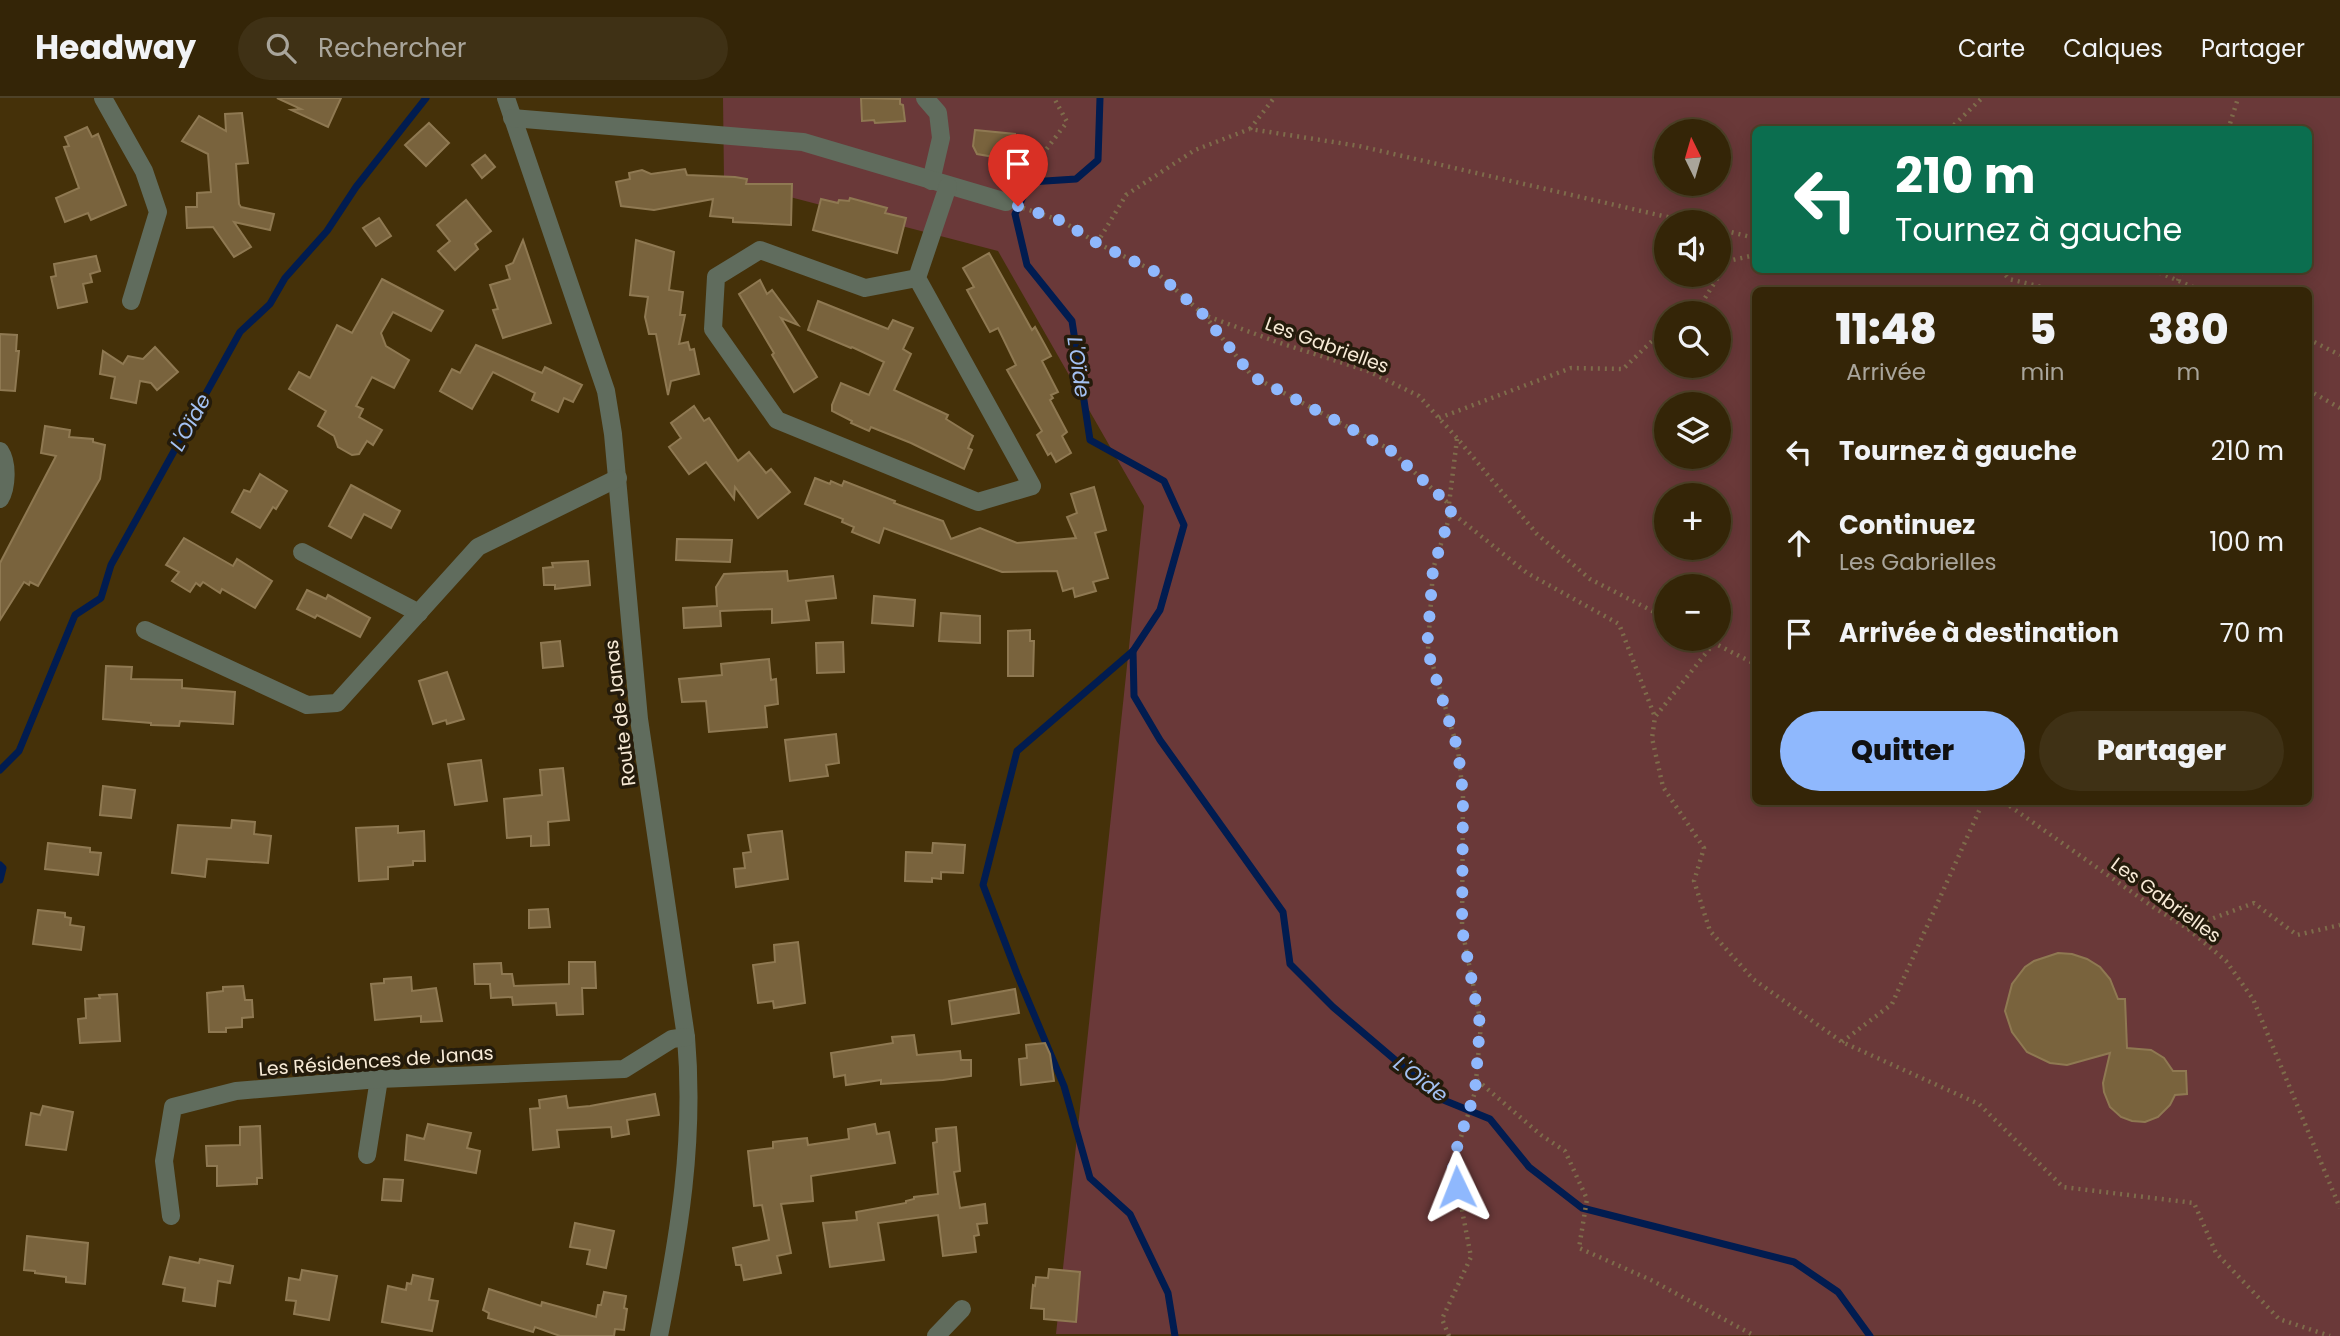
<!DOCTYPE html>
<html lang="fr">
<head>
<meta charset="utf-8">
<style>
	body { margin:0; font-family:Poppins,sans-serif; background:#3f3115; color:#f1f3f6; height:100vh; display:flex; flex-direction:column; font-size:26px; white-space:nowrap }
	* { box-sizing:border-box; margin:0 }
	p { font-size:23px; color:#a9a59b }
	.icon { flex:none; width:38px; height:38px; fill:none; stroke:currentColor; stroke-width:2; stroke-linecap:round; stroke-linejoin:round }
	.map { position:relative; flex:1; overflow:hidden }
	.sheet { position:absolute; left:1752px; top:189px; width:560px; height:518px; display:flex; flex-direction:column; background:#342507; border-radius:10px; box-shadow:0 4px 18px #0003,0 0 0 2px #4e4228 }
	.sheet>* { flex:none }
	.top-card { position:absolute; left:1752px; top:28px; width:560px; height:147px; border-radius:10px; box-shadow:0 4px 18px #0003,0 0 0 2px #4e4228; background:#0b6e4f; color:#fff; overflow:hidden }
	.needle { width:46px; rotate:355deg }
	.controls { position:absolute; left:1654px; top:21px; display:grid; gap:14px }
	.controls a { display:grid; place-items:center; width:77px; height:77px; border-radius:50%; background:#342507; box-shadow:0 4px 18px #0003,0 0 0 2px #4e4228; font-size:35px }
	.pin { position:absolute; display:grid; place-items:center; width:60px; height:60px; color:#fff; margin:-72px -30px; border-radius:50% 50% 50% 0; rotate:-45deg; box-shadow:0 0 7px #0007 }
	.pin .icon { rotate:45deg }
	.me { position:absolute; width:77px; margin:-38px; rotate:358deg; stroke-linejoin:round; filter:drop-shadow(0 0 5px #0008) }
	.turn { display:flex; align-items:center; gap:24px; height:147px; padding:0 28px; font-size:32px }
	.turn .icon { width:91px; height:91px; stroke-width:2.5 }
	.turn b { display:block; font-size:49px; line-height:60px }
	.eta { display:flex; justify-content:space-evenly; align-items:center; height:119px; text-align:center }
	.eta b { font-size:42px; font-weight:800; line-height:49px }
	.cta { display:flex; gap:14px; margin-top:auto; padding:14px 28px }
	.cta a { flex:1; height:80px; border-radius:42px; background:#8fb8fd; color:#111; font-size:28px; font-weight:800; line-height:80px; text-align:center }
	.cta a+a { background:#3f3115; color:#f1f3f6 }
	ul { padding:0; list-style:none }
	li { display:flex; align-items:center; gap:21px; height:91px; padding:0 28px }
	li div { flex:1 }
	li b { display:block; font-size:26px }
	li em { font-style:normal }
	header { display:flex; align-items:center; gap:42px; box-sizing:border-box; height:98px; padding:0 35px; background:#342507; border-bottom:2px solid #4e4228 }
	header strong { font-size:33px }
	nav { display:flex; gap:38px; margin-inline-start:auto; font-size:24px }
	.search { width:490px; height:63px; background:#3f3115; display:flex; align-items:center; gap:18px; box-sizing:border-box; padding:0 24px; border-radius:38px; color:#a9a59b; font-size:26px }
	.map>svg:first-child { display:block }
	.green { fill:#6a3939; fill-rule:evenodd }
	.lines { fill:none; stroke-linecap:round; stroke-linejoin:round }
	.stream { stroke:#011c50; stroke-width:7 }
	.building { fill:#79633d; stroke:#8f7952; stroke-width:2 }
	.path { stroke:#7e6c4b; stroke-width:4.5; stroke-dasharray:2 5; stroke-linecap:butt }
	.minor { stroke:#606c5d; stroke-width:18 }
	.route { stroke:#8fb8fd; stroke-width:12; stroke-dasharray:0 21.6 }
	.labels { text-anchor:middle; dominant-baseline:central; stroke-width:7; stroke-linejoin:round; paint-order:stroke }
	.street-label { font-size:19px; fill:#f7ead6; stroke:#241b0b }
	.water-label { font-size:21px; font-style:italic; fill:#a3c1f3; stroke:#241b0b }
</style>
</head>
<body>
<header>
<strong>Headway</strong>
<div class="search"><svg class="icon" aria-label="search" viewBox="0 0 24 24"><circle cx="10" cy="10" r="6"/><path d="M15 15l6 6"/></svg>Rechercher</div>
<nav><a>Carte</a><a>Calques</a><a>Partager</a></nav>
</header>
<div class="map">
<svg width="2340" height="1238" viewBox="0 0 2340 1238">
	<rect width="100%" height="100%" fill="#453109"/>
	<path class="green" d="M723 0H2340V1238L1056 1236 1144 408 998 153 724 82ZM1755 32H2308V172H1755ZM1666 33H1718V86H1666ZM1666 124H1718V177H1666ZM1755 192H2308V704H1755ZM1666 215H1718V268H1666ZM1666 306H1718V359H1666ZM1666 397H1718V450H1666ZM1666 488H1718V541H1666Z"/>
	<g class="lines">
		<g class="stream">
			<path d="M1100 0 1098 62 1076 81 1030 84 1015 116 1027 167 1072 223 1090 342 1164 383 1184 427 1160 512 1133 553 1017 653 983 787 1017 876 1064 988 1090 1080 1130 1116 1168 1195 1175 1238"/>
			<path d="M1133 553 1134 598 1160 642 1283 814 1290 866 1333 909 1441 1001 1490 1021 1529 1069 1582 1110 1794 1164 1838 1194 1870 1238"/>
			<path d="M0 672 19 653 75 517 101 500 111 467 240 234 270 206 285 180 327 133 356 89 426 0"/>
			<path d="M0 767 3 770 0 782"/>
		</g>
	</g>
	<g class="building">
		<path d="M277 0H341L328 29 291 12 301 11Z"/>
		<path d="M861 0 900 1V6L903 7 905 23 875 25 874 22 862 23Z"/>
		<path d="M242 15 248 65 236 66 239 106 241 109 274 116 270 132 234 124 251 149 234 159 213 129 187 130 186 109H197V95L211 94 208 56 182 43 199 18 226 33 225 16Z"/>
		<path d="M429 25 449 45 426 68 405 47Z"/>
		<path d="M87 29 92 39 98 36 126 107 91 122 88 115 65 124 56 100 79 90 64 49 69 48 65 39Z"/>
		<path d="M975 32 1015 36 1012 62 977 56 973 48Z"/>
		<path d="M485 57 495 69 482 80 472 67Z"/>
		<path d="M685 71 687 77 735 79 747 81 746 86H792L791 127 733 124V120L710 118 713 101 654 112 621 108 616 84 630 81 629 75 642 72 651 76Z"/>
		<path d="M850 100 887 110 885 115 906 120 897 155 813 132 821 101 838 105 839 102 849 103Z"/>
		<path d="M466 102 491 133 475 146 478 151 455 172 438 153 450 143 437 127Z"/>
		<path d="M379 120 391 138 376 148 363 130Z"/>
		<path d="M523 142 551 225 503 240 493 212 498 211 490 187 510 181 506 168 513 165Z"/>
		<path d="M636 142 674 154 669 192 683 194 680 217H685L679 246 688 244 690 252 694 251 699 276 671 283 668 297 656 236H649L645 219 648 199 630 197Z"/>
		<path d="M989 155 1032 232 1035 229 1051 258 1042 263 1058 294 1051 297 1053 300 1050 302 1067 334 1062 338 1071 355 1056 364 1051 355 1048 357 1037 337 1042 333 1007 272 1016 267 998 230 990 234 967 192 974 189 963 170Z"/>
		<path d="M96 158 100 173 90 176 92 184 83 186 87 204 58 210 51 179 56 178 54 166Z"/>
		<path d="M382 181 443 213 431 233 393 214 381 235 386 248 409 262 394 290 372 279 356 308 363 311 359 319 382 332 373 347 367 343 359 356 352 357 338 349 334 338 318 328 326 313 289 291 299 274 310 280 337 227 352 235Z"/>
		<path d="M760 182 767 196 772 192 798 227 781 220 817 279 794 294 772 257 774 255 739 196Z"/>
		<path d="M818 203 888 231 893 222 913 230 903 251 911 256 894 292 948 317 946 321 973 338 968 350 972 352 964 371 911 345 871 329 869 333 851 325 852 323 832 313V307L841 285 869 297 884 264 852 249 851 250 808 232Z"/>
		<path d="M0 236 17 237 16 253H19L15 293 0 292Z"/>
		<path d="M476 247 542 275 545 269 582 287 573 304 564 300 558 314 532 302 535 295 493 274 472 311 440 293 452 271 460 275Z"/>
		<path d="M155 249 178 274 157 292 151 285 140 283 136 305 111 300 115 279 100 276 103 253 123 266 128 258 143 261Z"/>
		<path d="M694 308 704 323 709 320 738 363 749 354 766 375 771 371 790 394 758 420 735 389 734 401 706 364 689 376 669 349 681 340 671 325Z"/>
		<path d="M45 328 70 332 69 339 93 341V344L105 347 100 381 38 488 30 484 29 487 24 484 0 522V465L56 358 41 355Z"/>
		<path d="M260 376 287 393 276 411 273 409 260 430 232 414 244 392 250 394Z"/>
		<path d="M815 380 830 386 831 383 842 388 844 383 895 403 894 405 943 423 951 441 980 430 1017 445 1076 440 1067 419 1077 415 1071 396 1094 389 1106 432 1095 435 1108 480 1093 484 1096 493 1075 499 1073 490 1063 493 1057 473 1002 474 884 430 879 445 852 434 854 429 842 424 843 421 805 406Z"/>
		<path d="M351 387 400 413 391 430 364 416 351 440 329 428Z"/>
		<path d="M184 440 233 468 237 461 272 483 255 510 222 491 220 495 203 484 200 488 196 485 190 494 172 483 179 474 166 467Z"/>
		<path d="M677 441 732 442 730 464 676 462Z"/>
		<path d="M588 463 590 487 555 491V487H544L543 470 553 469 552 465Z"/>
		<path d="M787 473 788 483 833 478 836 500 806 503 809 522 772 525V511L720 513 721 528 684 530 683 510 717 508 716 489 724 476Z"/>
		<path d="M307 492 326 501 328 497 370 520 360 539 317 517 315 520 297 511Z"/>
		<path d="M874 498 915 502 913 528 872 525Z"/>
		<path d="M941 515 980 518V545L939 543Z"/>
		<path d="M1030 532V543H1034L1033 578H1008V533Z"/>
		<path d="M560 543 563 568 543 570 541 545Z"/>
		<path d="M843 544 844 574 817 575 816 545Z"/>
		<path d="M769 561 771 582 776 581 778 606 765 608 767 629 709 634 706 603 682 604 679 581 722 577 721 566Z"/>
		<path d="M106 568 132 569 131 581 182 582V590L235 594 233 626 180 623 179 628 151 627V625L103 621Z"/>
		<path d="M447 574 464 621 447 626 446 622 433 626 419 583Z"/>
		<path d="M836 636 839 665 826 667 828 678 790 683 785 642Z"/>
		<path d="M481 662 487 703 455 707 448 666Z"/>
		<path d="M563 670 569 722 548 724 549 747 531 748V738L507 740 504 701 542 697 540 672Z"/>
		<path d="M103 688 135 692 131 720 100 717Z"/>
		<path d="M232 722 255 724 254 736 271 738 268 765 207 761 205 779 172 775 178 727 231 730Z"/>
		<path d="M398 728V735L424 733 425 763H413V767L388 769V781L359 783 356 730Z"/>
		<path d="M782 733 788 781 736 789 734 771 745 770 743 755 751 754 748 737Z"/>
		<path d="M48 745 90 750V754L101 755 98 777 45 771Z"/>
		<path d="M933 745 965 747 963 775 941 774V781L932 780V784L905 783 906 754 932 755Z"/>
		<path d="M548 811 550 829 529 830V812Z"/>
		<path d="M38 812 65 815V819L71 820 70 827 84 829 81 852 33 846Z"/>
		<path d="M798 844 805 905 774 910 773 903 758 905 753 867 775 864 774 847Z"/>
		<path d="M2058 855 2072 856 2087 861 2100 869 2110 881 2118 901H2125L2127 950 2151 952 2164 960 2173 973H2186L2187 996 2175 997 2170 1007 2158 1019 2145 1024 2132 1023 2121 1019 2110 1009 2104 994 2103 985 2110 955 2067 967 2050 965 2027 954 2012 934 2005 913 2012 886 2025 869 2034 863Z"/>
		<path d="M569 864H595L596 890H582L583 916 557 917 556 905 513 907 512 899 491 900 490 886H475L474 866 501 865 502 876H512L514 888 569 886Z"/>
		<path d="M411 879 412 893 436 890 442 923 421 924V918L375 922 371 886 384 885V881Z"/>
		<path d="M243 888 245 902H252L253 919 242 920V929L226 930V934H209L207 895 223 893V889Z"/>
		<path d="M1015 891 1019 915 952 926 949 903Z"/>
		<path d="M117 896 120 943 80 945 78 921 86 920 85 901 100 900 99 897Z"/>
		<path d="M914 937 917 957 960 953 961 962H971V978L943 982 881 986V982L846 987 845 977 834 979 831 955 893 945 892 939Z"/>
		<path d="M1045 945 1050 956 1054 983 1021 987 1019 961 1027 960 1026 947Z"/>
		<path d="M655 996 659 1017 627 1022 629 1036 612 1039 611 1029 557 1032 559 1049 533 1052 530 1011 540 1010 539 1002 566 998 568 1010 590 1008Z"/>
		<path d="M43 1008 73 1014 66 1052 26 1047 31 1015 40 1017Z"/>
		<path d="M428 1026 471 1035 467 1050 480 1053 476 1075 405 1062 407 1037 424 1041Z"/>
		<path d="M875 1026 877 1036 889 1034 895 1065 811 1078 813 1103 781 1106 791 1155 777 1158 781 1175 744 1182 741 1167H736L733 1150 769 1142 762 1107 754 1108 748 1053 773 1050V1044L798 1041 807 1040 808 1047 849 1041 848 1031Z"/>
		<path d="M260 1028 262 1080H257V1086L217 1088V1068H207L206 1048 240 1047V1029Z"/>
		<path d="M956 1029 960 1073 954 1074 960 1110 985 1106 987 1125 977 1126 979 1137 974 1138 976 1154 943 1158 938 1117 878 1125 884 1162 830 1169 823 1125 857 1122 856 1114 906 1105V1103L914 1101V1099L938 1096 933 1045 937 1044 936 1031Z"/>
		<path d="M384 1081 403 1082 401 1103 382 1102Z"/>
		<path d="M575 1125 614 1133 606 1170 587 1166 590 1152 570 1149Z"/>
		<path d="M27 1138 88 1145 85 1186 66 1184V1179L35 1175V1173L24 1172Z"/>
		<path d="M170 1159 199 1165 200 1161 233 1168 230 1185 218 1183 215 1208 183 1203 185 1190 163 1186Z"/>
		<path d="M1049 1171 1080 1174 1076 1224 1044 1221V1211L1031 1210 1033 1187 1035 1188 1036 1179 1048 1180Z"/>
		<path d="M302 1172 337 1178 329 1222 294 1216 296 1203 286 1202 289 1180 300 1182Z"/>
		<path d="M413 1177 433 1181 429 1202 438 1203 432 1233 382 1224 388 1188 406 1192 407 1185 411 1186Z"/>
		<path d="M489 1191 541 1208 542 1204 596 1219 598 1207H601L604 1194 626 1198 624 1210 627 1211 624 1232 615 1231 614 1238H560L535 1229 533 1234 488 1220 489 1215 483 1212Z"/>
	</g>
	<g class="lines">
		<g class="path">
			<path d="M1250 31 1274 0"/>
			<path d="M1949 32 1982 0"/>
			<path d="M2228 32 2238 0"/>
			<path d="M1017 90 1067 24 1054 0"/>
			<path d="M1023 110 1062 123 1097 145 1156 174 1204 217 1277 244 1368 273 1419 298 1457 340 1537 436 1590 481 1666 520"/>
			<path d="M1718 131 1755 140"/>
			<path d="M1097 145 1126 97 1195 52 1250 31 1359 48 1689 124"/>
			<path d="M2001 172 2009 181 2054 192"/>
			<path d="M2153 172 2200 192"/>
			<path d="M2178 183 2182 172"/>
			<path d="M1691 215 1700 208 1728 163 1755 157"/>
			<path d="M1205 218 1252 278 1389 351 1449 406"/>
			<path d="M2308 241 2340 257"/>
			<path d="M2308 292 2340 310"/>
			<path d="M1439 320 1571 270 1623 271 1653 242 1666 233"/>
			<path d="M1457 341 1449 406 1451 414 1527 475 1619 526 1655 619"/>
			<path d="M1706 541 1755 566"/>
			<path d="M1714 545 1655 619 1652 640 1663 689 1704 750 1694 783 1710 833 1753 881 1842 944 1979 1006 2063 1089 2194 1105 2216 1155 2279 1221 2330 1238"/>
			<path d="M2004 704 2153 809 2187 830 2226 863 2253 901 2340 1110"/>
			<path d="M2187 830 2254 805 2297 837 2340 827"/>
			<path d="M1842 944 1892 906 1983 704"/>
			<path d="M1477 982 1541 1037 1565 1053 1587 1101 1579 1150 1651 1182 1755 1238"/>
			<path d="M1449 1238 1442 1221 1471 1159 1453 1065 1475 994 1481 926 1462 831 1463 696 1458 652 1428 551 1433 471 1451 414"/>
		</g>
		<g class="minor">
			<path d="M103 0 144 73 158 114 131 203"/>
			<path d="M506 0 606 293 613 336 639 621 686 939C695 1043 679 1137 659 1238"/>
			<path d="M925 0 938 15 941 40 931 83"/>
			<path d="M512 20 803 44 1006 104"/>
			<path d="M917 180 1032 388 978 404 777 322 713 231 716 179 760 152 865 190 917 180 948 88"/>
			<path d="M0 353C8 365 7 389 0 401"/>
			<path d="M302 454 419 515"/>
			<path d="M145 532 307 607 337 605 478 449 618 380"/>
			<path d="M367 1057 379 981"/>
			<path d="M171 1118 164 1063 173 1009 236 993 379 981 624 971 672 941 686 939"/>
			<path d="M936 1238 962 1211"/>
		</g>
	</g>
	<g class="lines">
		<path class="route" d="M1018 108 1062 123 1097 145 1156 174 1204 217 1252 278 1389 351 1449 406 1451 414 1433 471 1427 551 1458 652 1463 696 1462 831 1480 926 1475 994 1452 1065 1457 1089"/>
	</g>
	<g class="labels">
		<g class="street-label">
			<text transform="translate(1327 247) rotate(20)">Les Gabrielles</text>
			<text transform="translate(620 615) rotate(-97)">Route de Janas</text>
			<text transform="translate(2166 802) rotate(36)">Les Gabrielles</text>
			<text transform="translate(376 963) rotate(-4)">Les Résidences de Janas</text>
		</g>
		<g class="water-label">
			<text transform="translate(1079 269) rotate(82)">L'Oïde</text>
			<text transform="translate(190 324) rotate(-61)">L'Oïde</text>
			<text transform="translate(1421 981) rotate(37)">L'Oïde</text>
		</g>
	</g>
</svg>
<div class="controls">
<a><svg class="needle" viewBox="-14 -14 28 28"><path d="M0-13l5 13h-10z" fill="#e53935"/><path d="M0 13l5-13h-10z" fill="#a9a59b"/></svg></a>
<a><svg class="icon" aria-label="sound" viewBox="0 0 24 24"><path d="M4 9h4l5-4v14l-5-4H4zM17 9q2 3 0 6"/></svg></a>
<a><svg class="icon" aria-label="search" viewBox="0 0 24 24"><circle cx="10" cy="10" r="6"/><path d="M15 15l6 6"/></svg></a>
<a><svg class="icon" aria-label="layers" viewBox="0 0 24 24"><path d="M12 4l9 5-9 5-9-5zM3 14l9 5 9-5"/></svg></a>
<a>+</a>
<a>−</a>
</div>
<div class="pin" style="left:1018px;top:108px;background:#d93025"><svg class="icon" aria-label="arrive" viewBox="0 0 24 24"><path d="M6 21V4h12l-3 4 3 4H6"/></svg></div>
<svg class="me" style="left:1457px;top:1089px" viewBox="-20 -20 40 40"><path d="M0-17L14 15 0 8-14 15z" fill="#8fb8fd" stroke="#fff" stroke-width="4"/></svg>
<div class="top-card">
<div class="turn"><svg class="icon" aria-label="left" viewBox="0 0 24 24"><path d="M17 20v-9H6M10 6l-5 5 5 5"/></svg><div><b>210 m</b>Tournez à gauche</div></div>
</div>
<section class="sheet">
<div class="eta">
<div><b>11:48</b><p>Arrivée</p></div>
<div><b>5</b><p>min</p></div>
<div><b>380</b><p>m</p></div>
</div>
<ul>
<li><svg class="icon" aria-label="left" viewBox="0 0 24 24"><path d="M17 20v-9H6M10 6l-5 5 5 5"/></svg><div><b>Tournez à gauche</b></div><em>210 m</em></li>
<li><svg class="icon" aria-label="ahead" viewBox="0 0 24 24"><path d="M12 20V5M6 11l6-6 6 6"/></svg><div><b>Continuez</b><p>Les Gabrielles</p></div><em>100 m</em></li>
<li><svg class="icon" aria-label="arrive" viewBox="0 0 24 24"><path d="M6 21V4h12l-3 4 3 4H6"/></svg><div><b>Arrivée à destination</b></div><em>70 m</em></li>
</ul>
<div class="cta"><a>Quitter</a><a>Partager</a></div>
</section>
</div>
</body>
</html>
